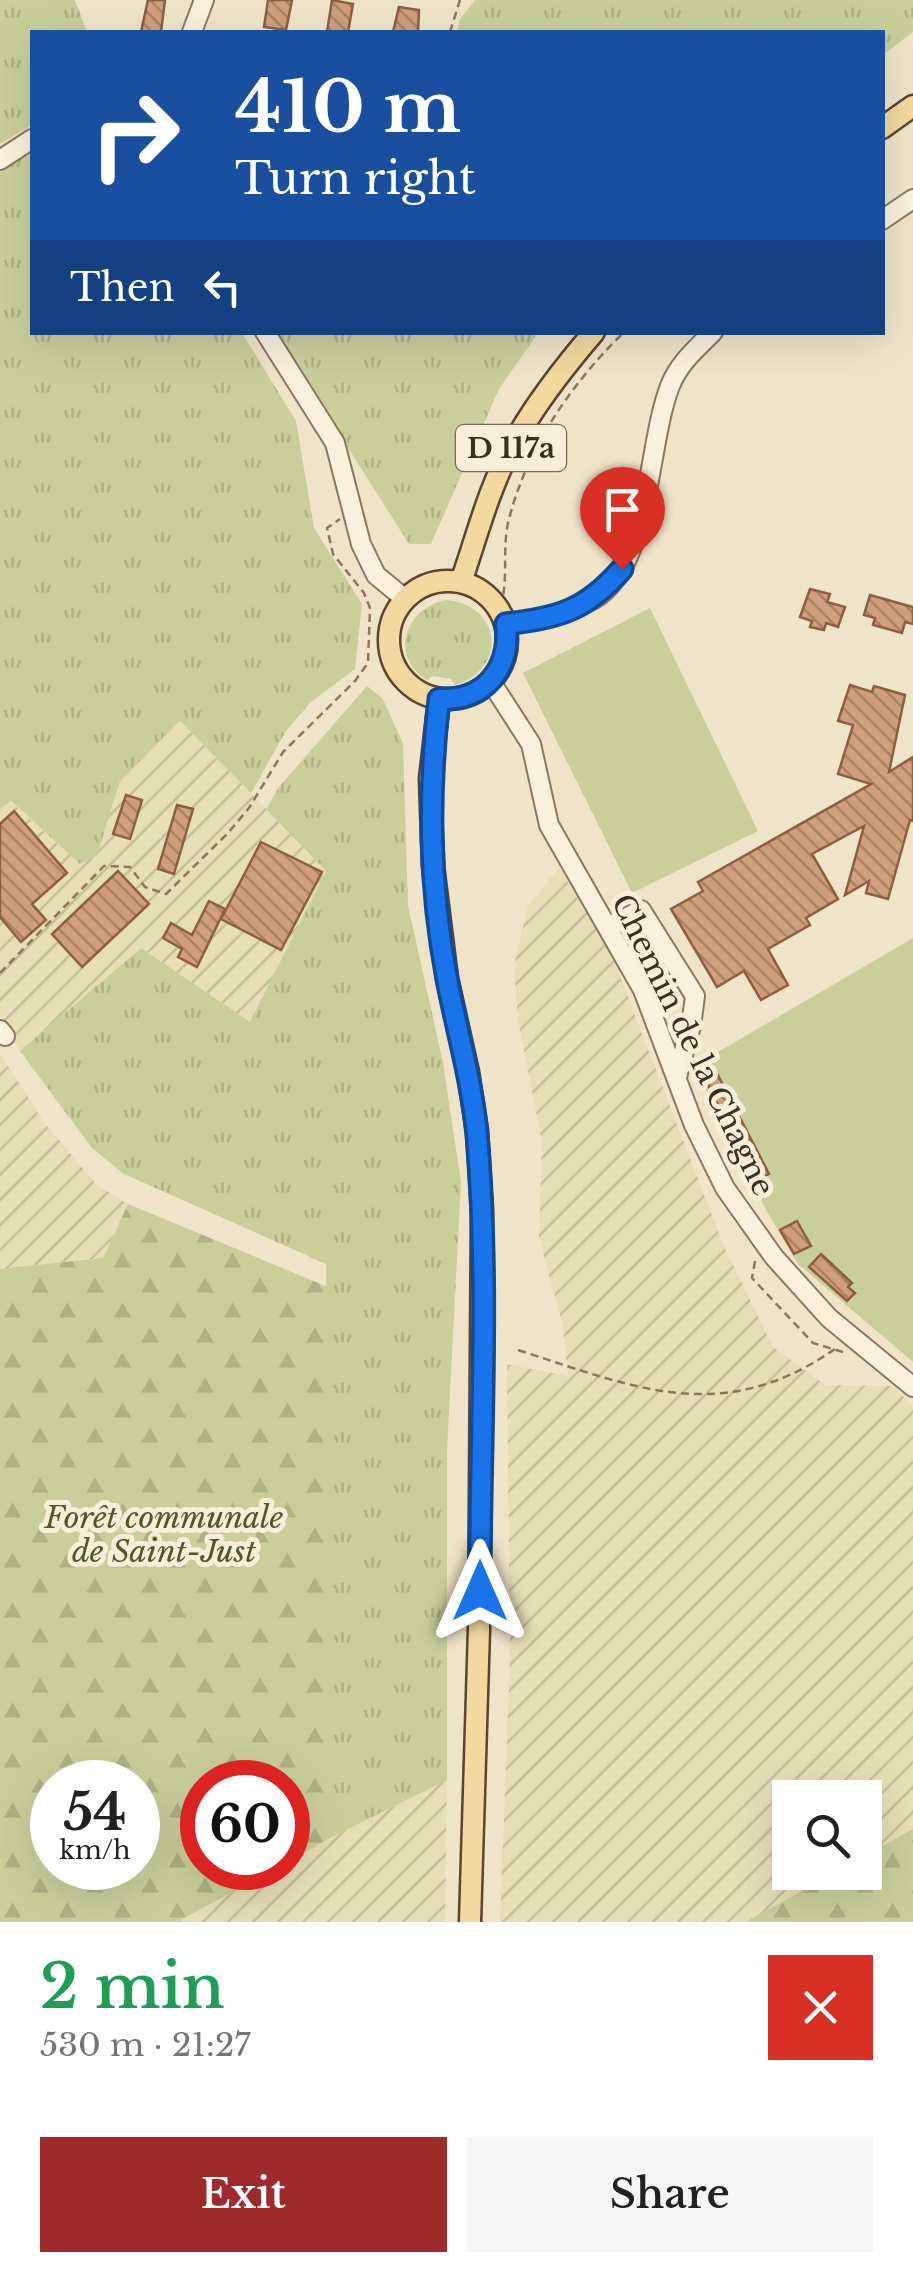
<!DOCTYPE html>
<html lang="en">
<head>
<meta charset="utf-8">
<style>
	body { margin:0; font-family:"Libre Baskerville",serif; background:#f6f6f6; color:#202124; height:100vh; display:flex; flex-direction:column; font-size:38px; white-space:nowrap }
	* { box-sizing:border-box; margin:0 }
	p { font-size:32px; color:#757577 }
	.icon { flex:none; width:55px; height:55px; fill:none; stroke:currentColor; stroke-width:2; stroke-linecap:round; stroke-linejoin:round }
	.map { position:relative; height:1922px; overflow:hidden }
	.sheet { display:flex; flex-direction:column; background:#fff; flex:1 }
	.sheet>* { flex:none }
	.hud { position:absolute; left:30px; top:30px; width:855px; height:305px; border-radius:0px; box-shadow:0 10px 40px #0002; background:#1a4fa0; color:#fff; overflow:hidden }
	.buttons { position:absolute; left:772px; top:1780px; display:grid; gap:20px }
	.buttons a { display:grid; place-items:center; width:110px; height:110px; border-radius:0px; background:#fff; box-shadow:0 10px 40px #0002; font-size:50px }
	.speed { position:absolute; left:30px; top:1760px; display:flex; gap:20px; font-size:50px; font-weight:700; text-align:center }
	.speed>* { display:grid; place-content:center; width:130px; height:130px; border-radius:50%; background:#fff; box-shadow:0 10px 40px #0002; line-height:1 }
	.speed small { font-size:25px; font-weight:400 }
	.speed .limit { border:15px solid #d22; background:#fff; color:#111 }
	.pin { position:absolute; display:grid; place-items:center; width:85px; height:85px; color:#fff; margin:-102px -42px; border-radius:50% 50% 50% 0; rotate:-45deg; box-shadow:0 0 10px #0007 }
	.pin .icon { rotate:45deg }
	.me { position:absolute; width:110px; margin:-55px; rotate:0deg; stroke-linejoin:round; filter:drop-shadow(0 0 8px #0008) }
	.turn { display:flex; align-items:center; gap:35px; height:210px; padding:0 40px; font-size:45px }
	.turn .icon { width:130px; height:130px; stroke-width:2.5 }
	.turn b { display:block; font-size:70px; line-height:85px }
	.then { display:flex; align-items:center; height:95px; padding:0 40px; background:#0003; gap:20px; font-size:38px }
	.round { display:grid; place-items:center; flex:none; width:105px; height:105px; border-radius:0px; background:#f6f6f6 }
	.head { display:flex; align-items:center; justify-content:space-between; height:170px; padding:0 40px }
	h1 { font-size:60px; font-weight:600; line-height:75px; color:#1e9e55 }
	.button { display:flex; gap:20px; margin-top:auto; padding:20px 40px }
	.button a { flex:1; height:115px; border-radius:0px; background:#9e2a2b; color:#fff; font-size:40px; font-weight:600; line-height:115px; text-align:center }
	.button a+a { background:#f6f6f6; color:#202124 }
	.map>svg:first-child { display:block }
	.farmland { fill:url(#farmland-furrows) }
	.grass { fill:url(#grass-tufts) }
	.forest { fill:url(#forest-firs); fill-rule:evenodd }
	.park { fill:#c9cf9b }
	.building { fill:url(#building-back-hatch); stroke:#8d5f41; stroke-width:2.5 }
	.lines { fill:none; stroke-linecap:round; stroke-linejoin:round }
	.minor-casing { stroke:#8d765c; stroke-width:22 }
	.major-casing { stroke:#5b4430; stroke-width:25 }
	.path { stroke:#8d765c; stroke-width:2.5; stroke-dasharray:8 5; stroke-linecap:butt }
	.minor { stroke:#faf1dc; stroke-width:18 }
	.major { stroke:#f3d9a0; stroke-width:20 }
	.route-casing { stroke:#114b97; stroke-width:25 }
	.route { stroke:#1a73e8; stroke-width:18 }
	.labels { text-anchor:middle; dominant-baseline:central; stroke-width:10; stroke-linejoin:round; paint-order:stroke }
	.shield { fill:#f7eed8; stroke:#756857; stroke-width:2.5 }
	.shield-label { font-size:28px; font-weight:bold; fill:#3d2e20 }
	.street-label { font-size:30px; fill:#3d2e20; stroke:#f7eed8 }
	.park-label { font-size:30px; font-style:italic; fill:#4d5a26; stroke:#f7eed8 }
</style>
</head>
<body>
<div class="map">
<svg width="913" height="1922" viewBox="0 0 913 1922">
	<defs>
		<pattern id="farmland-furrows" width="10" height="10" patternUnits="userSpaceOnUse" patternTransform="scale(2.5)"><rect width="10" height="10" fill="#e6deb5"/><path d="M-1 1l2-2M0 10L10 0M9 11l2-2" fill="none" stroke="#c6bf9b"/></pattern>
		<pattern id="grass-tufts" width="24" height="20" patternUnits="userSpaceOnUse" patternTransform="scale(2.5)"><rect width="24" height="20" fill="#c9cf9b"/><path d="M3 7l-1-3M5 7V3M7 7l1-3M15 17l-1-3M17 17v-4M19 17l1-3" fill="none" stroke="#aeb285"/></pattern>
		<pattern id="forest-firs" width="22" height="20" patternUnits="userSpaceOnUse" patternTransform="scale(2.5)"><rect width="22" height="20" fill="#c9cf9b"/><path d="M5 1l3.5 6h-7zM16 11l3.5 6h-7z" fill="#aeb285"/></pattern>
		<pattern id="building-back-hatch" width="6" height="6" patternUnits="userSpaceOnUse" patternTransform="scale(2.5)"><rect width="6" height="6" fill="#cf9f7d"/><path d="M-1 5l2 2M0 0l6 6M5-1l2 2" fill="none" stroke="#a98266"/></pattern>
	</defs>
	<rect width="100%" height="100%" fill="#f0e4c8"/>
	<g class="farmland">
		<path d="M181 721 326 871 250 1023 141 948 20 1051 0 1016V809L10 801 79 863 97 856 120 781Z"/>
		<path d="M559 868 610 950 723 1244 773 1347 825 1385 891 1386 913 1405V1829L865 1856V1798H790V1872L835 1873 745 1922H500L510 1660 507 1364 568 1376 563 1326 539 1238 542 1142 518 1020 514 965 528 906Z"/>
		<path d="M0 1053 43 1121 97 1185 128 1204 103 1258 0 1270Z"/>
		<path d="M447 1780 445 1922H177L277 1868H288V1862L330 1838Z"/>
	</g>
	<g class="grass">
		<path d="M0 0H75L87 32H32V125L0 144Z"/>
		<path d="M475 0H913V32L883 55 882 32H457L460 19Z"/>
		<path d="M32 150V332L242 333 296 421 314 528 362 604 355 669 311 702 286 731 251 793 180 721 120 781 97 856 80 864 11 801 0 809V171Z"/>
		<path d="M275 333H538L499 389 431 544H409Z"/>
		<path d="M446 600C501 604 509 669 455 685L451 679 433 676 427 680C389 656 405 608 446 600Z"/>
		<path d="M367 686 383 699 403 744 408 905 443 1063 461 1182 447 1450V1780L330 1838 326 1264 124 1174 92 1148 20 1051 141 948 250 1022 326 871 266 809 279 787Z"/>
	</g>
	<g class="forest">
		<path d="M128 1204 328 1287 330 1838 288 1862V1782H202V1868H277L177 1922H0V1269L103 1258ZM52 1782H138V1868H52Z"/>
		<path d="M913 1829V1922H745L835 1873 865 1872V1856Z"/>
	</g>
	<g class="park">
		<path d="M650 608 758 831 632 893 523 673Z"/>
		<path d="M913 938V1362L798 1264 766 1210 694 1066Z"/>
	</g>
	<g class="building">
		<path d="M148 0H165L161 32H141Z"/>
		<path d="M268 0H292L286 30 264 27Z"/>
		<path d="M332 0 353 4 348 32H327Z"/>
		<path d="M399 7 419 10 418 32H393Z"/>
		<path d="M810 589 830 594 827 602 845 607 838 627 826 623 824 630 810 627 812 621 800 617Z"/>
		<path d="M870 595 913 607V624L905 622 902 633 873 625 875 618 864 615Z"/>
		<path d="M850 685 872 692 874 686 905 695 889 772 913 757V821L910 820 888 899 866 893 869 881 845 895 864 826 812 854 838 899 806 918 810 925 768 949 788 985 761 1000 744 971 717 987 671 909 703 891 698 882 871 784 838 774 853 725 838 721Z"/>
		<path d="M126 795 142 800 130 839 113 834Z"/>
		<path d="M177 805 193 809 174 874 158 869Z"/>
		<path d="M14 811 67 873 32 904 46 920 21 942 0 917V824Z"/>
		<path d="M261 842 322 872 281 950 221 919Z"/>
		<path d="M118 871 149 904 82 967 52 934Z"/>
		<path d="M209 901 225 909 197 967 178 957 182 949 163 938 171 923 192 935Z"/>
		<path d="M710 1060 769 1174 757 1180 698 1066Z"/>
		<path d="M797 1221 811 1246 794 1254 780 1230Z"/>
		<path d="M821 1254 852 1283 848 1287 855 1293 847 1301 809 1267Z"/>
	</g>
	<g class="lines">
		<g class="minor-casing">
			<g id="minor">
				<path d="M192 32 204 0"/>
				<path d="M0 160 32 139"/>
				<path d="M882 220 913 199"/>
				<path d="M265 332 335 443 361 544 376 575 405 599"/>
				<path d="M506 624C537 620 566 615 594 599 651 565 647 444 670 386 679 363 696 349 713 332"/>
				<path d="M491 682 531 744 549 825 643 990 694 1125 725 1188 774 1257 829 1318 913 1387"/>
				<path d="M608 927 641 910 695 996 691 1026 677 1077"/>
				<path d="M0 1030 5 1036"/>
			</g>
		</g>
		<g class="major-casing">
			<g id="major">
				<path d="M882 128 913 106"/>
				<circle cx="448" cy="640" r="59"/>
				<path d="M461 582C477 536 489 487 513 444 535 404 564 367 594 332"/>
				<path d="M439 699 430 779 433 866 447 978 468 1072 477 1131 482 1210 479 1629 470 1922"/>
			</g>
		</g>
		<g class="path">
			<path d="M450 32 460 0"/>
			<path d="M500 607C509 583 502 551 508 523 526 449 570 385 624 332"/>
			<path d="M0 973 104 866 130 867 145 887 166 894 228 833 249 808 283 752 355 681 368 663 370 608 364 593 333 554 327 528 340 519"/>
			<path d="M755 1261 752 1278 813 1343 843 1352"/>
			<path d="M518 1350C636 1388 722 1427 835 1349"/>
		</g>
		<use href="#minor" class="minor"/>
		<use href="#major" class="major"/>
	</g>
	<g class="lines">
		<g class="route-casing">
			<path id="route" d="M480 1591C480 1440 490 1286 477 1135 472 1082 457 1031 447 979 429 884 428 795 439 699 485 701 511 669 506 624 560 617 585 611 622 569"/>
		</g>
		<use href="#route" class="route"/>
	</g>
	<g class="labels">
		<rect class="shield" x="456" y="425" width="110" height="46" rx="8"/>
		<g class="shield-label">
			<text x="511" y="448">D 117a</text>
		</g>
		<g class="street-label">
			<text transform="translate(693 1045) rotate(64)">Chemin de la Chagne</text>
		</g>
		<g class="park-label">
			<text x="164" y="1517">Forêt communale<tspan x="164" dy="34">de Saint-Just</tspan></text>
		</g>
	</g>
</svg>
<div class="buttons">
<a><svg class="icon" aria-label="search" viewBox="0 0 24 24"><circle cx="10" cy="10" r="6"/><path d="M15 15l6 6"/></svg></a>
</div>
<div class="speed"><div>54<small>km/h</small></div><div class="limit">60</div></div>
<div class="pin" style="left:622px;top:569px;background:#d93025"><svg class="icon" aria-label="arrive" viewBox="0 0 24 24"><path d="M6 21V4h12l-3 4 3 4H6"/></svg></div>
<svg class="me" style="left:480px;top:1591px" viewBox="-20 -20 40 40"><path d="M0-17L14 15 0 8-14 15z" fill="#1a73e8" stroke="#fff" stroke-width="4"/></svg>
<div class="hud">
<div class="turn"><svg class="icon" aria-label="right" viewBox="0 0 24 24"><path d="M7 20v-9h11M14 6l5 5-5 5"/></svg><div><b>410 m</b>Turn right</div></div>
<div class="then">Then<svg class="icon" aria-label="left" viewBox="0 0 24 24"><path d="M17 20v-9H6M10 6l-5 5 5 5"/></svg></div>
</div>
</div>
<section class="sheet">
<div class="head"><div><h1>2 min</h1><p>530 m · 21:27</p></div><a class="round" style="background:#d93025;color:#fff"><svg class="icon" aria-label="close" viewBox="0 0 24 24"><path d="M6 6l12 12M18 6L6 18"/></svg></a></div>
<div class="button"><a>Exit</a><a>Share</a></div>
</section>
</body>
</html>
